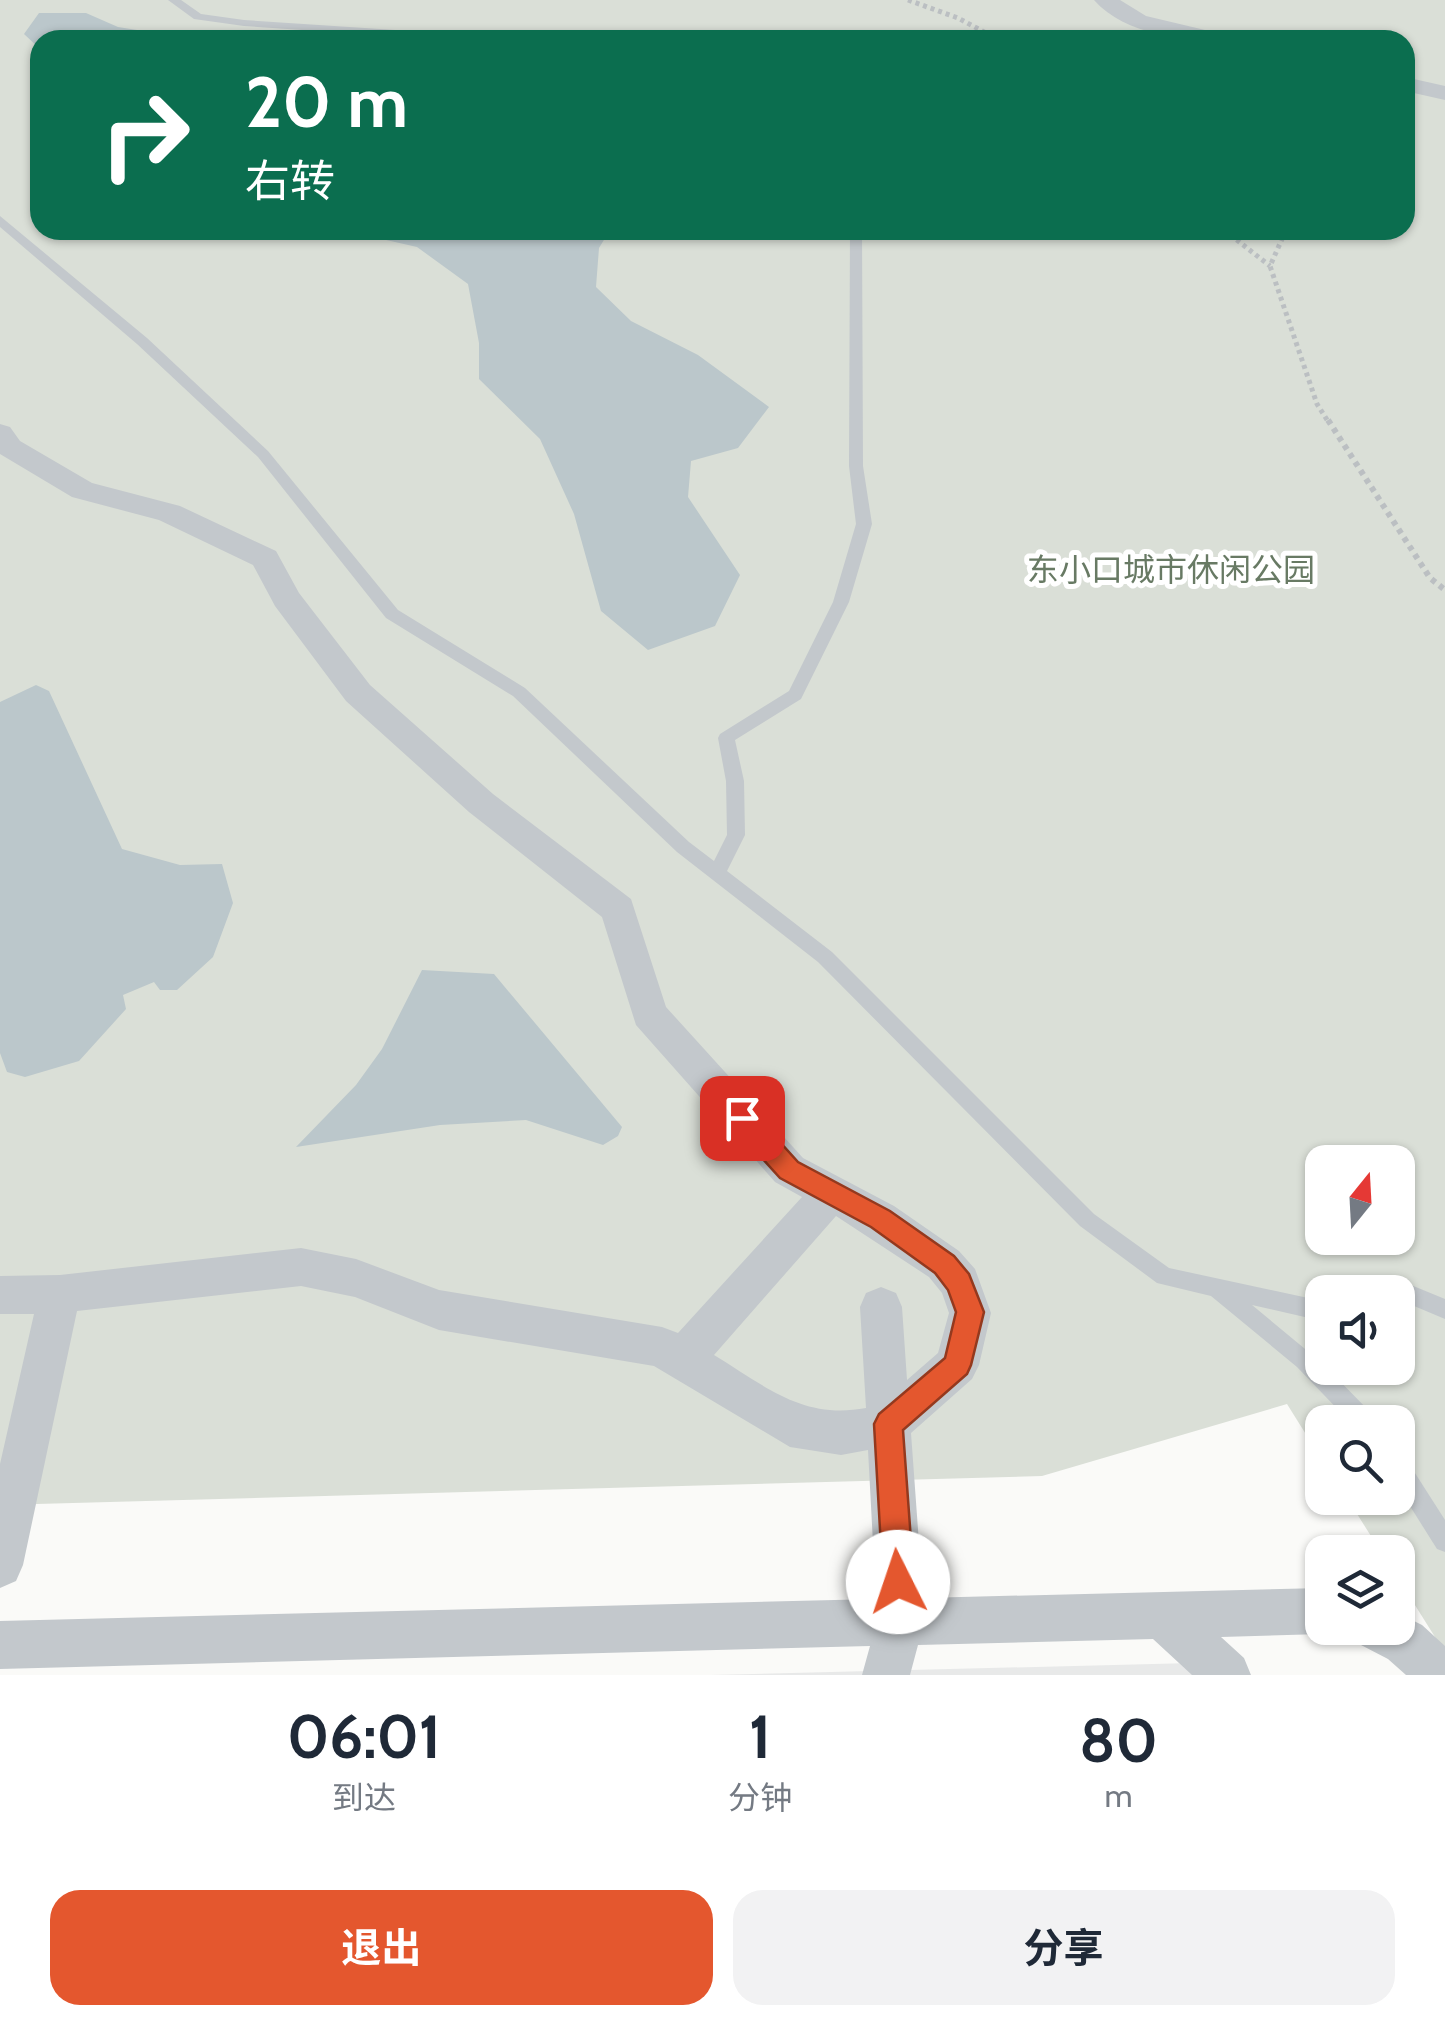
<!DOCTYPE html>
<html lang="zh">
<head>
<meta charset="utf-8">
<style>
	body { margin:0; font-family:Cabin,"Noto Sans SC",sans-serif; background:#f2f2f3; color:#1f2937; height:100vh; display:flex; flex-direction:column; font-size:38px; white-space:nowrap }
	* { box-sizing:border-box; margin:0 }
	p { font-size:32px; color:#747a83 }
	.icon { flex:none; width:55px; height:55px; fill:none; stroke:currentColor; stroke-width:2; stroke-linecap:round; stroke-linejoin:round }
	.map { position:relative; height:1675px; overflow:hidden }
	.sheet { display:flex; flex-direction:column; background:#fff; flex:1 }
	.sheet>* { flex:none }
	.hud { position:absolute; left:30px; top:30px; width:1385px; height:210px; border-radius:30px; box-shadow:0 2px 8px #0004; background:#0b6e4f; color:#fff; overflow:hidden }
	.needle { width:65px; rotate:18deg }
	.tools { position:absolute; left:1305px; top:1145px; display:grid; gap:20px }
	.tools a { display:grid; place-items:center; width:110px; height:110px; border-radius:20px; background:#fff; box-shadow:0 2px 8px #0004; font-size:50px }
	.pin { position:absolute; display:grid; place-items:center; width:85px; height:85px; color:#fff; margin:-42px; border-radius:20px; box-shadow:0 5px 15px #0006 }
	.me { position:absolute; width:110px; margin:-55px; rotate:356deg; stroke-linejoin:round; filter:drop-shadow(0 0 8px #0008) }
	.turn { display:flex; align-items:center; gap:35px; height:210px; padding:0 50px; font-size:45px }
	.turn .icon { width:130px; height:130px; stroke-width:2.5 }
	.turn b { display:block; font-size:70px; line-height:85px }
	.eta { display:flex; justify-content:space-evenly; align-items:center; height:170px; text-align:center }
	.eta b { font-size:60px; font-weight:700; line-height:70px }
	.action { display:flex; gap:20px; margin-top:auto; padding:20px 50px }
	.action a { flex:1; height:115px; border-radius:30px; background:#e4572e; color:#fff; font-size:40px; font-weight:700; line-height:115px; text-align:center }
	.action a+a { background:#f2f2f3; color:#1f2937 }
	.map>svg:first-child { display:block }
	.built { fill:#e8e9e9 }
	.green { fill:#dadfd7; fill-rule:evenodd }
	.water { fill:#bbc7cb }
	.lines { fill:none; stroke-linecap:round; stroke-linejoin:round }
	.path-far1 { stroke:#bbbfc2; stroke-width:5; stroke-dasharray:4 4; stroke-linecap:butt }
	.path { stroke:#bbbfc2; stroke-width:6; stroke-dasharray:5 5; stroke-linecap:butt }
	.lane { fill:#c3c8cc; fill-rule:evenodd }
	.street { fill:#c3c8cc; fill-rule:evenodd }
	.route { fill:#e4572e; stroke:#94391e; stroke-width:2.5 }
	.labels { text-anchor:middle; dominant-baseline:central; stroke-width:10; stroke-linejoin:round; paint-order:stroke }
	.park-label { font-size:32px; fill:#687a64; stroke:#fff }
</style>
</head>
<body>
<div class="map">
<svg width="1445" height="1675" viewBox="0 0 1445 1675">
	<rect width="100%" height="100%" fill="#fafaf8"/>
	<path class="built" d="M1192 1663 1205 1675H710Z"/>
	<path class="green" d="M0 0H1445V1653L1398 1578V1552H1381L1347 1498H1398V1422H1322V1460L1287 1404 1042 1476 0 1505ZM40 40H1405V230H40ZM1322 1162H1398V1238H1322ZM1322 1292H1398V1368H1322Z"/>
	<g class="water">
		<path d="M39 13H86L118 27 162 34 163 40H40V49L24 34Z"/>
		<path d="M342 230H610L599 248 596 287 631 321 698 355 769 407 738 448 691 461 688 497 740 575 715 626 648 650 601 611 574 514 540 439 479 379V343L468 284 417 247Z"/>
		<path d="M36 685 49 691 122 849 180 865 222 864 233 903 213 957 177 990H160L154 982 123 995 126 1009 79 1061 25 1077 7 1072 0 1053V702Z"/>
		<path d="M422 970 494 974 622 1127 618 1136 603 1145 526 1120 440 1125 296 1147 356 1085 382 1049Z"/>
	</g>
	<g class="lines">
		<g class="path-far1">
			<path d="M908 0 958 18 999 40"/>
			<path d="M1224 230 1270 266"/>
			<path d="M1286 230 1270 266 1317 404 1329 423"/>
		</g>
		<path class="path" d="M1328 420 1430 578 1445 590"/>
		<g class="lane">
			<path d="M168 0H181L201 14 244 20 502 37 508 40H450L244 26 194 19Z"/>
			<path d="M0 216 147 338 268 451 398 610 525 688 689 842 714 861 727 835 726 781 718 738 720 734 789 691 833 602 856 524 849 466 850 230H862L863 466 872 524 849 602 801 699 735 740 744 781 745 835 727 871 832 952 1094 1214 1169 1268 1322 1301V1321L1252 1305 1322 1363V1368H1327L1373 1415 1376 1422H1350L1297 1367 1211 1296 1157 1283 1080 1226 818 962 677 852 513 696 386 618 258 457 137 344 0 227Z"/>
			<path d="M1406 1283 1445 1299V1319L1407 1303 1398 1307V1292H1389Z"/>
			<path d="M1398 1456 1406 1459 1445 1520V1552L1437 1549 1398 1487Z"/>
		</g>
		<g class="street">
			<path d="M1094 0H1120L1146 16 1226 35 1229 40C1184 40 1126 36 1094 0Z"/>
			<path d="M1405 77 1445 86V100L1405 91Z"/>
			<path d="M0 424 10 427 20 441 92 483 180 506 276 551 299 593 370 685 493 794 631 899 666 1007 803 1158 894 1206 959 1251 975 1269 991 1313 979 1365 972 1379 911 1433 923 1598 1322 1588V1628H1339L1322 1634 1221 1637 1244 1658 1251 1675H1192L1153 1639 918 1645 910 1675H862L870 1646 0 1669V1621L876 1599 868 1450 841 1455 790 1447 654 1366 439 1330 355 1297 301 1286 77 1311 23 1565 16 1581 0 1588V1464L34 1314H0V1276L60 1275 301 1248 356 1259 439 1290 662 1327 678 1333 802 1197 775 1182 636 1025 602 917 469 812 346 701 275 606 253 565 159 520 72 497 0 454ZM836 1216 929 1277 942 1293 949 1313 938 1353 907 1380 902 1307 896 1293 881 1287 866 1293 860 1307 866 1408C803 1420 765 1386 714 1355Z"/>
			<path d="M1398 1613 1422 1625 1445 1646V1675H1406L1388 1659 1361 1645 1355 1628H1398Z"/>
		</g>
	</g>
	<path class="route" d="M742 1107 751 1110 798 1162 890 1211 954 1256 969 1274 984 1312 971 1365 967 1374 903 1430 914 1582 909 1593 898 1597 888 1593 883 1582 874 1424 879 1414 945 1358 956 1312 948 1290 935 1273 871 1227 780 1178 733 1126 729 1118 733 1110Z"/>
	<g class="labels">
		<g class="park-label">
			<text x="1171" y="569">东小口城市休闲公园</text>
		</g>
	</g>
</svg>
<div class="tools">
<a><svg class="needle" viewBox="-14 -14 28 28"><path d="M0-13l5 13h-10z" fill="#e53935"/><path d="M0 13l5-13h-10z" fill="#747a83"/></svg></a>
<a><svg class="icon" aria-label="sound" viewBox="0 0 24 24"><path d="M4 9h4l5-4v14l-5-4H4zM17 9q2 3 0 6"/></svg></a>
<a><svg class="icon" aria-label="search" viewBox="0 0 24 24"><circle cx="10" cy="10" r="6"/><path d="M15 15l6 6"/></svg></a>
<a><svg class="icon" aria-label="layers" viewBox="0 0 24 24"><path d="M12 4l9 5-9 5-9-5zM3 14l9 5 9-5"/></svg></a>
</div>
<div class="pin" style="left:742px;top:1118px;background:#d93025"><svg class="icon" aria-label="arrive" viewBox="0 0 24 24"><path d="M6 21V4h12l-3 4 3 4H6"/></svg></div>
<svg class="me" style="left:898px;top:1582px" viewBox="-20 -20 40 40"><circle r="19" fill="#fff"/><path d="M0-13L10 11 0 6-10 11z" fill="#e4572e"/></svg>
<div class="hud">
<div class="turn"><svg class="icon" aria-label="right" viewBox="0 0 24 24"><path d="M7 20v-9h11M14 6l5 5-5 5"/></svg><div><b>20 m</b>右转</div></div>
</div>
</div>
<section class="sheet">
<div class="eta">
<div><b>06:01</b><p>到达</p></div>
<div><b>1</b><p>分钟</p></div>
<div><b>80</b><p>m</p></div>
</div>
<div class="action"><a>退出</a><a>分享</a></div>
</section>
</body>
</html>
